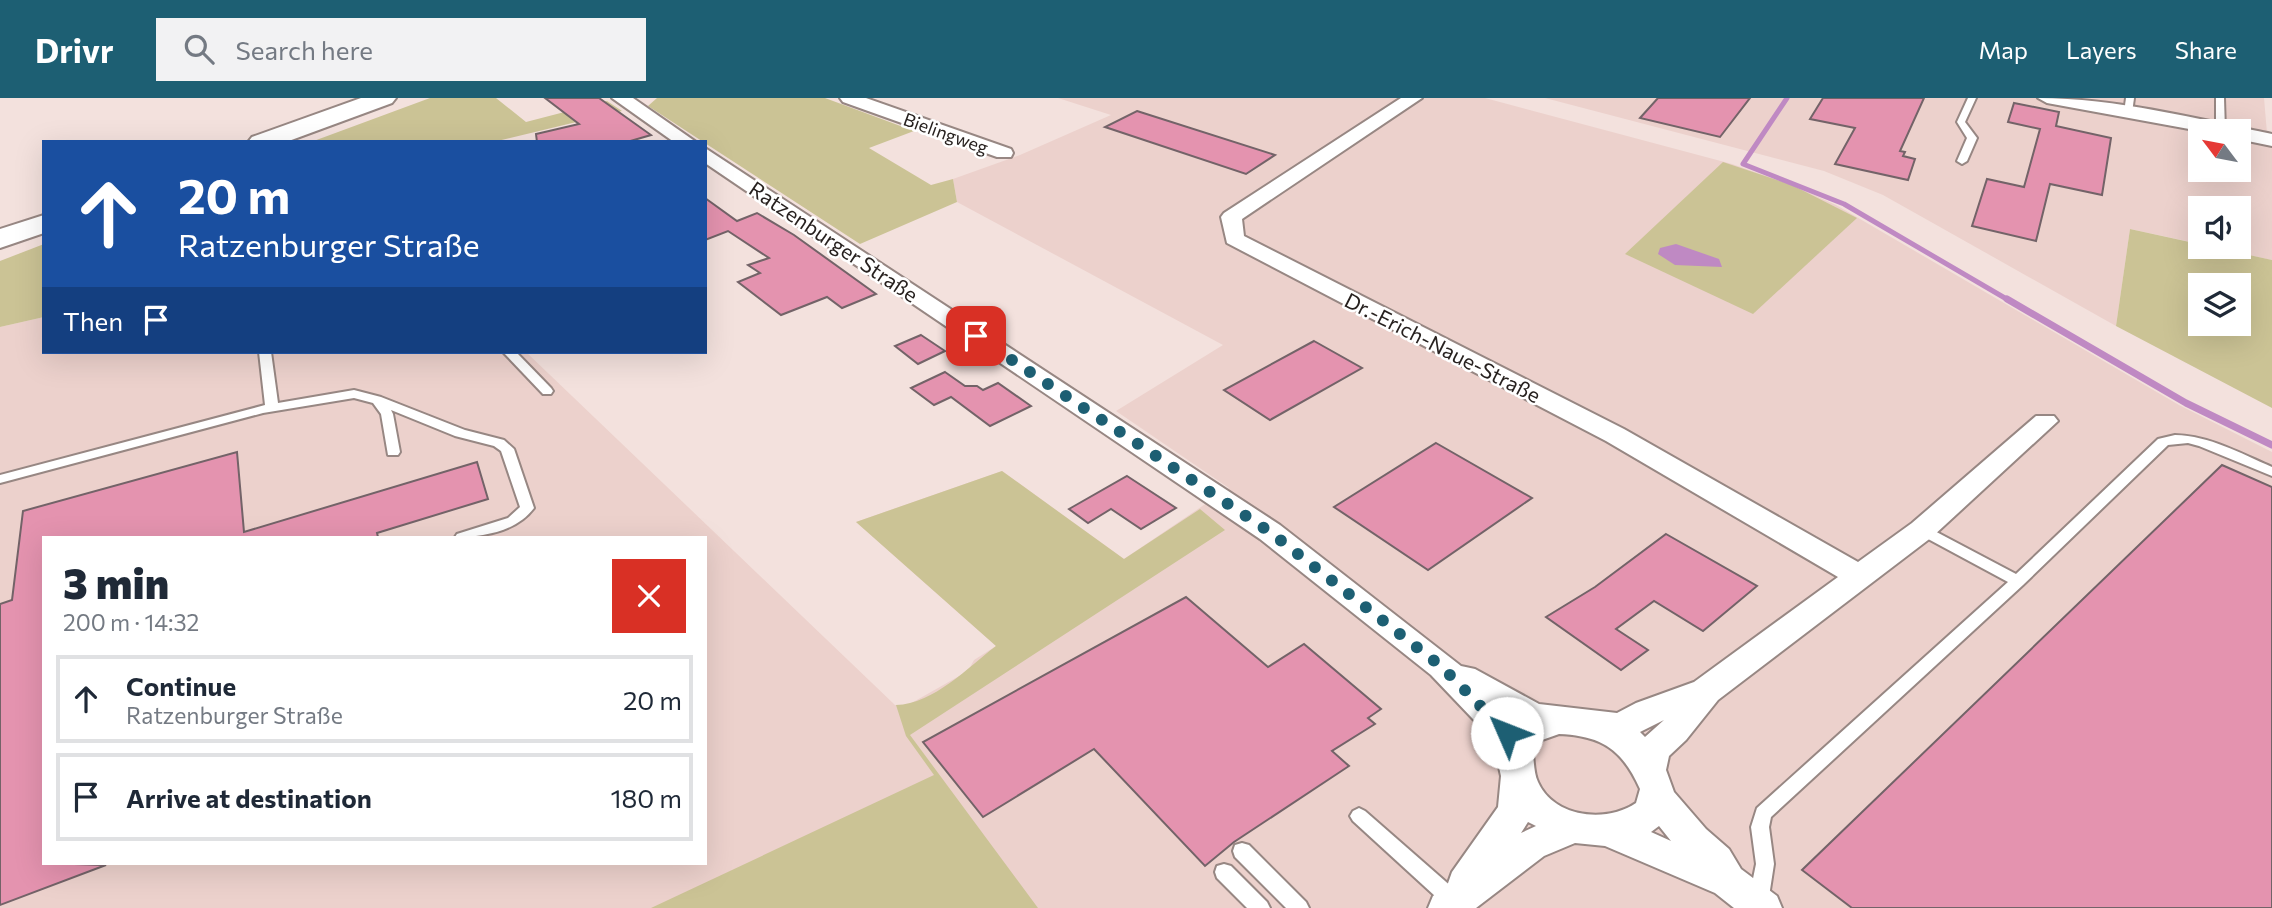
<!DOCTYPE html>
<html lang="en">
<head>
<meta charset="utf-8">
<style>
	body { margin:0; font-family:Commissioner,sans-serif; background:#f2f2f3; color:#1f2937; height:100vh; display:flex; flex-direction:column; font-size:26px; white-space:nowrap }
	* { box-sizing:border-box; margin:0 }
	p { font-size:23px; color:#747a83 }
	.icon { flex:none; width:38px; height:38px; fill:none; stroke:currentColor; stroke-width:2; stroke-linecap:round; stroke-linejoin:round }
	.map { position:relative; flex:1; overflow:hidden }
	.side { position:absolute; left:42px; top:438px; width:665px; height:329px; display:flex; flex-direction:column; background:#fff; border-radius:0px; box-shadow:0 7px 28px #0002 }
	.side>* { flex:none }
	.top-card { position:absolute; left:42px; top:42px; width:665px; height:214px; border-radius:0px; box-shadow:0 7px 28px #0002; background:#1a4fa0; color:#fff; overflow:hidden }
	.needle { width:46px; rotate:302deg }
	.fabs { position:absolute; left:2188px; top:21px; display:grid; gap:14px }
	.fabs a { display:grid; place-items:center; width:63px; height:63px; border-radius:0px; background:#fff; box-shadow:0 7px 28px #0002; font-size:35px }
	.pin { position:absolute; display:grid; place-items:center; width:60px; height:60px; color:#fff; margin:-30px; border-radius:14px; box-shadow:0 4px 10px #0006 }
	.me { position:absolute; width:77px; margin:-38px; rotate:314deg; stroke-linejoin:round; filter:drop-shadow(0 0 5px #0008) }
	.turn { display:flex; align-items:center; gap:24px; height:147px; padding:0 21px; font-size:32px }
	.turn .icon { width:91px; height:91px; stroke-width:2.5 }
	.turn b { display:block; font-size:49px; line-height:60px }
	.then { display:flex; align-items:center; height:66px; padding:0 21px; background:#0003; gap:14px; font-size:26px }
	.round { display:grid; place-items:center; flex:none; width:74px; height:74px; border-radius:0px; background:#f2f2f3 }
	.headline { display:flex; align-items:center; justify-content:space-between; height:119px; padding:0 21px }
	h1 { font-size:42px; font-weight:800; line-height:52px }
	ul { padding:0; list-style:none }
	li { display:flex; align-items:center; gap:21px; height:88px; margin:0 14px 10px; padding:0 7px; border:4px solid #e0e1e3; border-radius:0px }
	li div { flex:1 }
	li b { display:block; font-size:26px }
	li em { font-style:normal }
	header { display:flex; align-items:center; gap:42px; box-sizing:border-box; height:98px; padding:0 35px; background:#1d5f73; color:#fff }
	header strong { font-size:33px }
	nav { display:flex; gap:38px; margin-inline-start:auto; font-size:24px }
	.search { width:490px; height:63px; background:#f2f2f3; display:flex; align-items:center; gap:18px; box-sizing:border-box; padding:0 24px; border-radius:0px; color:#747a83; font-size:26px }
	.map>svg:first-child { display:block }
	.built { fill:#ecd1cc; fill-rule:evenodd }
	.green { fill:#cbc395; fill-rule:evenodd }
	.water { fill:#bf89c3 }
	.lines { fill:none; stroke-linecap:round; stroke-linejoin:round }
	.stream-far1 { stroke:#bf89c3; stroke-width:5 }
	.stream { stroke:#bf89c3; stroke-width:7 }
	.building { fill:#e493af; stroke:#736368; stroke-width:2 }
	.lane-casing { stroke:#978783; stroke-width:4 }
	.street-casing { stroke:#978783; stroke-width:4 }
	.secondary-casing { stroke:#978783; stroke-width:4 }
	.lane { fill:#fff; fill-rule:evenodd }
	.street { fill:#fff; fill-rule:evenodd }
	.secondary { fill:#fff; fill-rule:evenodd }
	.route { stroke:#1d5f73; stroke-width:12; stroke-dasharray:0 21.6 }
	.labels { text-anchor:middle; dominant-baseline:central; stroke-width:5; stroke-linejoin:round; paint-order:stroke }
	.far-street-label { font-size:18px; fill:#27211f; stroke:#fff }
	.street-label { font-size:21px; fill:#27211f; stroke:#fff }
</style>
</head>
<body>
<header>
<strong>Drivr</strong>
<div class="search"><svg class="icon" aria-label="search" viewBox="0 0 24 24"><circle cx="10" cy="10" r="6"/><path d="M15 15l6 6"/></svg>Search here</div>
<nav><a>Map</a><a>Layers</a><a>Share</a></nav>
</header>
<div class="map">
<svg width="2272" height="810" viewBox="0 0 2272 810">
	<rect width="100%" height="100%" fill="#f3e1dd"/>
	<g class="built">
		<path d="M1058 0H1485L1732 66 1792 87 1836 107 2179 307 2272 354V810H0V229L44 219V254H526L895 607H908L968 573 974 562 996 548 856 424 1002 373 1124 461 1229 390 1116 313 1223 247 957 104 953 81 1020 57 1111 17ZM44 439H705V765H44Z"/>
		<path d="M1545 0H2264L2267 35 2272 42V162L2211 149H2238V110H2200V146L2130 131 2116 228 1883 97 1824 73ZM2200 33H2238V72H2200Z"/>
	</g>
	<g class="green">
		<path d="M430 0H496L526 24 607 3 622 13 493 44H311Z"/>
		<path d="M657 0H825L914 33 869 50 931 87 953 81 957 104 860 146 648 8Z"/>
		<path d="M1723 64 1792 87 1857 120 1753 216 1625 156Z"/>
		<path d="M2130 131 2272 162V310L2116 228ZM2238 187V226H2200V187Z"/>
		<path d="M44 146V219L0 229V163Z"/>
		<path d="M1002 373 1124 461 1200 411 1225 432 910 637 1038 810H651L934 677 906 638 896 607C934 606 968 569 996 548L856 424Z"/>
	</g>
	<path class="water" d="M1676 146 1719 161 1722 169 1675 167 1658 156 1660 150Z"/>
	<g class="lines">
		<path class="stream-far1" d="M1787 0 1743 66 1844 106 2010 203"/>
		<path class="stream" d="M2007 201 2186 305 2272 347"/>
	</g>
	<g class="building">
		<path d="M545 0H599L651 37 627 44H537L536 36 579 26Z"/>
		<path d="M1658 0H1750L1720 39 1640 20Z"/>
		<path d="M1823 0H1924L1900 53 1905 54 1903 58 1915 61 1908 82 1835 66 1855 30 1810 21Z"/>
		<path d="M2014 5 2059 14 2056 28 2111 40 2102 97 2050 86 2036 143 1972 128 1987 81 2024 89 2040 31 2008 24Z"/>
		<path d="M1137 13 1275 57 1246 76 1105 29Z"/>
		<path d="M705 100 737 123 757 115 794 137 876 196 842 210 827 199 781 217 738 184 760 175 748 167 769 160 728 133 705 142Z"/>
		<path d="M921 237 945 253 918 266 895 248Z"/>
		<path d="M1314 243 1362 270 1270 322 1224 292Z"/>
		<path d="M945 274 965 288H977L983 292 998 285 1031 308 990 328 951 299 934 307 911 290Z"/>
		<path d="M1436 345 1532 400 1428 472 1334 409Z"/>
		<path d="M237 354 244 434 477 364 488 401 377 435 378 439H44V765L106 767 0 807V506L12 502 23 413Z"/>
		<path d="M2222 367 2272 389V810H1852L1802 772Z"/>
		<path d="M1127 378 1176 410 1141 431 1111 411 1088 425 1069 411Z"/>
		<path d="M1666 436 1757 488 1703 533 1654 503 1616 531 1648 552 1621 572 1546 519 1595 489Z"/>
		<path d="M1186 499 1268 569 1304 546 1381 611 1368 620 1375 626 1332 653 1349 668 1234 744 1205 768 1094 651 983 719 923 644Z"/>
	</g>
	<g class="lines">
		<g class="lane-casing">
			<g id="lane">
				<path d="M1968 0H1976L1965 24 1977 40 1967 63 1962 66 1957 63 1967 40 1957 24Z"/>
				<path d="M2126 0H2134L2132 15 2128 18 2124 15Z"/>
				<path d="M2216 0H2224L2225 33 2216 32Z"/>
				<path d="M259 254H271L278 305 354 292 381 299 465 332 504 342 514 351 534 410C516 434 483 439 455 439L457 436 508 420 520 409 501 353 494 348 455 338 391 312 393 316 400 354 398 357H388L381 316 373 305 354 300 263 315 0 385V377L265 307Z"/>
				<path d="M503 254H516L551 290 553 293 551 296H543Z"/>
				<path d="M2175 337C2210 338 2240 355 2272 369V378L2199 348 2188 345 2168 347 2023 487 1771 719 1769 729 1774 766 1768 805 1765 810H1751L1748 805 1756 766 1751 729 1757 710 2008 484 1917 435 1915 432 1917 429H1927L2016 476 2158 341Z"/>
				<path d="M1359 710 1365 713 1461 797 1464 803 1461 809H1447L1353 723 1350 718 1353 713Z"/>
				<path d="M1242 745 1249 747 1306 804 1309 810H1286L1235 759 1233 753 1235 747Z"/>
				<path d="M1224 766 1231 768 1267 804 1270 810H1247L1217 780 1215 774 1217 768Z"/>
			</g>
		</g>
		<g class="street-casing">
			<g id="street">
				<path d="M612 0H633L696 44H674Z"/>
				<path d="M840 0H866L1011 51 1013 55 1011 59H997L843 4Z"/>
				<path d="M1401 0H1422L1242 121 1244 138 1624 331 1858 464 1912 425 2036 318H2054L2058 323 1932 439 1718 602 1686 642 1669 658 1666 672 1674 694 1706 731 1729 751 1741 771 1777 798 1782 810H1734L1715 795 1605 748 1575 745 1544 758 1476 810H1428L1433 798 1447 788 1452 774 1498 709 1501 678 1493 642 1431 577 1260 441 705 65V50L1280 427 1461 568 1475 571 1539 606 1617 615 1636 605 1694 584 1838 479 1606 343 1227 145 1221 119 1224 115ZM1664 622 1645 639 1640 634ZM1559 636C1602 638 1622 651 1640 691L1636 705C1607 725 1554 720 1538 684 1534 676 1534 664 1533 656L1542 642ZM1528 724 1536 728 1521 735ZM1659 728 1671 743 1651 734Z"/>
				<path d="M2038 0C2116 0 2197 21 2272 36V48L2238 41V33H2200L2047 5Z"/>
			</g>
		</g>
		<g class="secondary-casing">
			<g id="secondary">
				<path d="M361 0H396L392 5 286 44H248L252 39Z"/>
				<path d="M44 117V135L0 150V131Z"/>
			</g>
		</g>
		<use href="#lane" class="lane"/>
		<use href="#street" class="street"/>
		<use href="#secondary" class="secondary"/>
	</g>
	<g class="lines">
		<path class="route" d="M976 238 1270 434 1442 569 1507 635"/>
	</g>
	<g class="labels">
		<g class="far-street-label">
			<text transform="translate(946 35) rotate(20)">Bielingweg</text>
		</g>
		<g class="street-label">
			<text transform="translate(834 143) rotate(34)">Ratzenburger Straße</text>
			<text transform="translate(1443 249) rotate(27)">Dr.-Erich-Naue-Straße</text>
		</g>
	</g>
</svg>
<div class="fabs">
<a><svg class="needle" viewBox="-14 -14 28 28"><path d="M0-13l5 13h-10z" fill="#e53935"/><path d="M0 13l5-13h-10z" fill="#747a83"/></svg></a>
<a><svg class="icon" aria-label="sound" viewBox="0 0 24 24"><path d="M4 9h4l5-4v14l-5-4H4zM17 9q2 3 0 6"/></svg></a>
<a><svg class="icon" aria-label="layers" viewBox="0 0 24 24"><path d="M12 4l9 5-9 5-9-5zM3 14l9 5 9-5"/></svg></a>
</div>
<div class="pin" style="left:976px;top:238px;background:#d93025"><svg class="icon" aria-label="arrive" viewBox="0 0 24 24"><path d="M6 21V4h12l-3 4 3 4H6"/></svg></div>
<svg class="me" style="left:1507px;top:635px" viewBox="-20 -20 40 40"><circle r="19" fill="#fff"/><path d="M0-13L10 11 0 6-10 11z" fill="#1d5f73"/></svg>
<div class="top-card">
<div class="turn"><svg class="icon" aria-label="ahead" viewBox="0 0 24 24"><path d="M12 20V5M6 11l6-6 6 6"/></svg><div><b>20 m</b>Ratzenburger Straße</div></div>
<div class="then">Then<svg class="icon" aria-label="arrive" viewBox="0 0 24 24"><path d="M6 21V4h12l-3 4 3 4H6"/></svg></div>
</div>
<section class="side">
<div class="headline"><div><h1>3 min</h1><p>200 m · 14:32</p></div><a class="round" style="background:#d93025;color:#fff"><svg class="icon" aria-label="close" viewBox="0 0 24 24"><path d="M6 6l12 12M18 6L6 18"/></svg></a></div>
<ul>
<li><svg class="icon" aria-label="ahead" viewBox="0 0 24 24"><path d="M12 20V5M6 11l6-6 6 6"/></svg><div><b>Continue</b><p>Ratzenburger Straße</p></div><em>20 m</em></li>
<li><svg class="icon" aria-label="arrive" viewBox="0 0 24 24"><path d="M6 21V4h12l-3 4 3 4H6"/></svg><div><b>Arrive at destination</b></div><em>180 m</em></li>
</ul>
</section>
</div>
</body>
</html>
